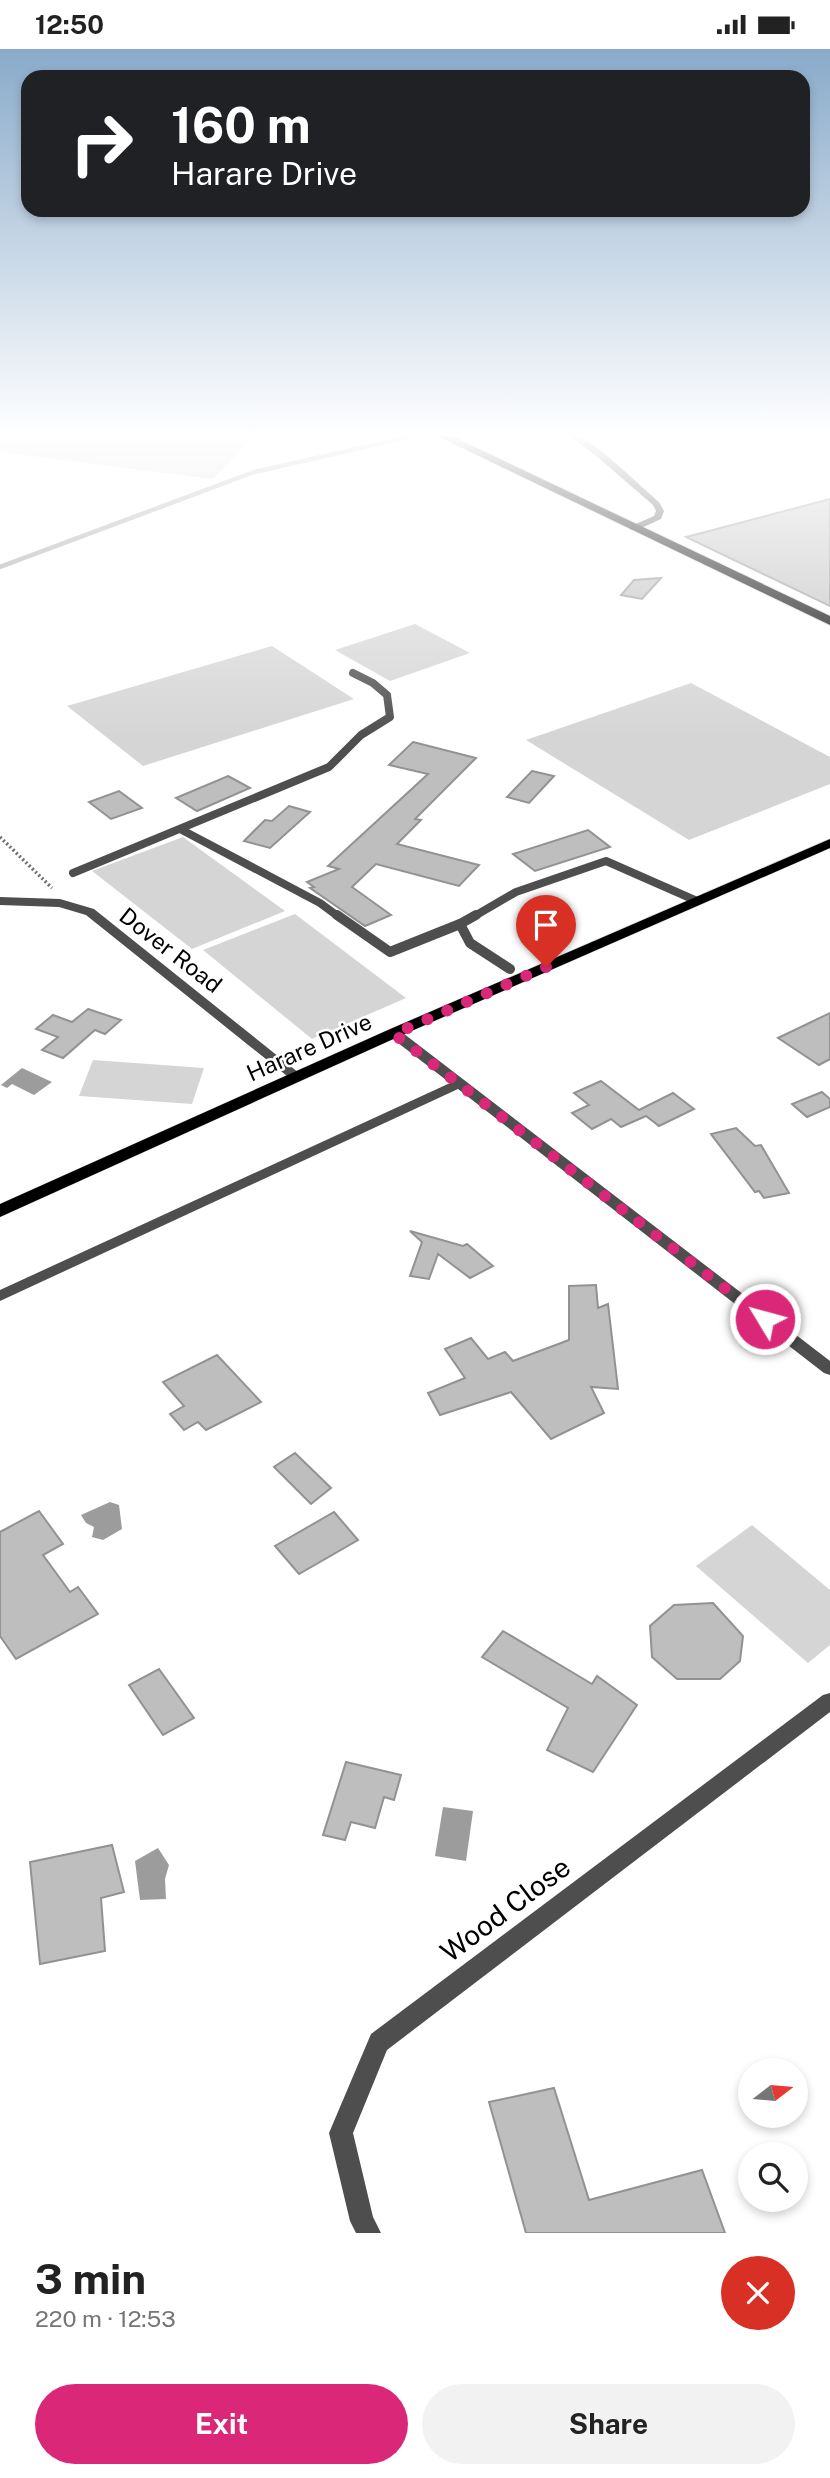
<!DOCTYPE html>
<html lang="en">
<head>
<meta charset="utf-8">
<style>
	body { margin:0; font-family:"Public Sans",sans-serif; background:#f2f2f2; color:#222; height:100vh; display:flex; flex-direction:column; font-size:26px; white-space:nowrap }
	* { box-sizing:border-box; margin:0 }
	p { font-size:23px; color:#767676 }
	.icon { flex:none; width:38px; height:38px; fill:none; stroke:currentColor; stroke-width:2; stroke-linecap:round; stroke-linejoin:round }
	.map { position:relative; height:2184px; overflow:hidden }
	.drawer { display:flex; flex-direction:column; background:#fff; flex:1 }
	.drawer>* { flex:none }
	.hud { position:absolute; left:21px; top:21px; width:789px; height:147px; border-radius:21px; box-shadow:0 4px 10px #0003; background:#202124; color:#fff; overflow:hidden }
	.needle { width:46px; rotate:74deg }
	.controls { position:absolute; left:738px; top:2009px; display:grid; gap:14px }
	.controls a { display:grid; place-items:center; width:70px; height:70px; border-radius:50%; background:#fff; box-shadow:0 4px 10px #0003; font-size:35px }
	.pin { position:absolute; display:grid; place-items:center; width:60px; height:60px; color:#fff; margin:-72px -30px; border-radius:50% 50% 50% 0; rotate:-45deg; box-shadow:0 0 7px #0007 }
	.pin .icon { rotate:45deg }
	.me { position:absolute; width:77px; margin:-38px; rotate:307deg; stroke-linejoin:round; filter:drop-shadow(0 0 5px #0008) }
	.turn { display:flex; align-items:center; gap:24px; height:147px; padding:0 35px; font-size:32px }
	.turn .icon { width:91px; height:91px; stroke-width:2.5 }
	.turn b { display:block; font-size:49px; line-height:60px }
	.round { display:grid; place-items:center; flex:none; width:74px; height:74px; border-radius:37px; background:#f2f2f2 }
	.headline { display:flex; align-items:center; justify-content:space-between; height:119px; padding:0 35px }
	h1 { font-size:42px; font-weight:700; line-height:52px }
	.primary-button { display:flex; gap:14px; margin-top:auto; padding:14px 35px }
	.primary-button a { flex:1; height:80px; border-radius:42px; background:#db2777; color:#fff; font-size:28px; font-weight:700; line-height:80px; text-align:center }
	.primary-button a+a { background:#f2f2f2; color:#222 }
	.status { display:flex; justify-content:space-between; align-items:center; height:49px; padding:0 35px; background:#fff; direction:ltr }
	.status svg { height:19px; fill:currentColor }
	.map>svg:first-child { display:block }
	.green { fill:#d5d5d5 }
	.water { fill:#9c9c9c }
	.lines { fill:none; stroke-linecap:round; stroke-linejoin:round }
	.stream { stroke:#9c9c9c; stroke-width:4.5 }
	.building { fill:#bebebe; stroke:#929292; stroke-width:2 }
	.primary-casing { stroke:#dbdbdb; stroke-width:1 }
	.highway-casing { stroke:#dbdbdb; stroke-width:2 }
	.path { stroke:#707070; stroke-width:3.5; stroke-dasharray:2 2.5; stroke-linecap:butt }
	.lane-far1 { stroke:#4e4e4e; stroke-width:8 }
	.lane { stroke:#4e4e4e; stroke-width:10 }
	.street { fill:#4e4e4e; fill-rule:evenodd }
	.primary { fill:#000; fill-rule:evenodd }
	.highway { fill:#000; fill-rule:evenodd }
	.route { stroke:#db2777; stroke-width:12; stroke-dasharray:0 21.6 }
	.labels { text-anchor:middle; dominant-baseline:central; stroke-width:5; stroke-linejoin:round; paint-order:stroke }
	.street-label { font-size:23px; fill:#000; stroke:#fff }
	.near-street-label { font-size:28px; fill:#000; stroke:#fff }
</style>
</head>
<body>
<div class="status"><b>12:50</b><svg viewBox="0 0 49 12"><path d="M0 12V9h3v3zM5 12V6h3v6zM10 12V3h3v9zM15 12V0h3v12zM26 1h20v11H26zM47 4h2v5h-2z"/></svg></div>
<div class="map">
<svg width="830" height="2184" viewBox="0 0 830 2184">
	<rect width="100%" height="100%" fill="#fff"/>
	<g class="green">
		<path d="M0 382H260L213 430 0 403Z"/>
		<path d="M415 575 470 604 390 632 335 601Z"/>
		<path d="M272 597 354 650 143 717 67 657Z"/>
		<path d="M691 634 830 708V735L689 791 526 691Z"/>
		<path d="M183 788 285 862 192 900 92 822Z"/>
		<path d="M295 865 406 949 312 990 203 901Z"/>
		<path d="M93 1011 204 1019 192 1055 79 1047Z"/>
		<path d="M752 1476 830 1541V1596L808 1614 696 1517Z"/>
	</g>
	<g class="water">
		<path d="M22 1019 52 1033 34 1046 12 1035 7 1039 1 1036Z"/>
		<path d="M110 1453 119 1456 122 1480 103 1491 92 1488 94 1478 86 1474 81 1466Z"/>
		<path d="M443 1758 473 1762 466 1812 435 1807Z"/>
		<path d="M158 1799 169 1816 165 1830 166 1850 140 1851 135 1812Z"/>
	</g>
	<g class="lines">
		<path class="stream" d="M0 518 254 423 435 382"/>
	</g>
	<g class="building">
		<path d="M830 450V557L686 488Z"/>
		<path d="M661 529 642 550 621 546 634 531Z"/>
		<path d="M413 693 476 709 415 770 421 771 397 795 479 816 459 837 376 815 352 838 391 866 365 877 310 839 314 838 307 833 339 820 328 817 428 725 389 716Z"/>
		<path d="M532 722 554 727 529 754 507 748Z"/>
		<path d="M228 727 250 739 197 762 176 749Z"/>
		<path d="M119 742 142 759 111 770 89 753Z"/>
		<path d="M289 757 310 763 270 799 244 792 265 771 272 772Z"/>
		<path d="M588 781 610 798 535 822 513 805Z"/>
		<path d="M88 960 121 971 105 985 95 981 63 1009 42 1001 58 988 36 980 53 966 72 973Z"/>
		<path d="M830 964V1010L819 1016 778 989Z"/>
		<path d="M601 1032 639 1061 673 1044 694 1060 659 1077 646 1067 621 1078 611 1070 592 1080 572 1064 589 1056 574 1044Z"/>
		<path d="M822 1043 830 1050V1058L807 1068 792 1055Z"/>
		<path d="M736 1079 755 1097 761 1096 789 1144 764 1149 759 1142 755 1143 711 1085Z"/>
		<path d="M410 1182 463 1197 467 1195 493 1217 470 1229 438 1205 429 1230 410 1227 422 1193Z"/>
		<path d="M596 1236 598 1259 608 1255 618 1340 591 1338 604 1364 551 1390 511 1343 440 1366 428 1344 465 1329 445 1300 471 1289 488 1310 505 1303 513 1312 569 1291V1237Z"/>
		<path d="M217 1306 261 1353 206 1381 198 1373 184 1381 170 1365 184 1357 163 1333Z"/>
		<path d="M295 1404 331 1439 311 1455 274 1418Z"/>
		<path d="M39 1462 63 1495 43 1506 70 1543 78 1538 98 1565 16 1610 0 1587V1483Z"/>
		<path d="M334 1463 358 1491 299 1525 275 1497Z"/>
		<path d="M713 1554 743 1587 740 1612 720 1630H677L652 1608 650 1577 674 1556Z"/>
		<path d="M503 1582 592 1635 597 1627 637 1656 593 1723 547 1701 568 1659 482 1608Z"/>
		<path d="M159 1620 194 1669 163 1686 129 1636Z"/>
		<path d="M346 1713 401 1726 394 1751 384 1748 375 1779 351 1773 345 1791 323 1786Z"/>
		<path d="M112 1796 124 1843 101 1849 105 1902 40 1915 30 1813Z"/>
		<path d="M554 2039 589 2151 702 2121 725 2184H526L489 2053Z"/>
	</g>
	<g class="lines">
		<g class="primary-casing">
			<path id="primary" d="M830 790V799L400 987 0 1168V1155L388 981Z"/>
		</g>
		<g class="highway-casing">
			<path id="highway" d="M427 382H441L830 567V576Z"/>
		</g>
		<path class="path" d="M0 788 52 839"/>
		<g class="lane-far1">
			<path d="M182 781 320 854 339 868"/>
			<path d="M73 824 329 718 361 686 390 668 387 646 373 634 353 624"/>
			<path d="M473 868 516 843 606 812 697 852"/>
		</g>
		<g class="lane">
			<path d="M337 866 390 903 460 875"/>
			<path d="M476 866 460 875 470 894 510 920"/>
		</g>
		<g class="street">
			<path d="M563 382C586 382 640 437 659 453L664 462 661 470 637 481H631V477L654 467 656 462 653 456 594 405Z"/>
			<path d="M0 848 60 850 94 860 304 1028 297 1032 292 1031 86 866 59 858 0 856Z"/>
			<path d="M394 980 399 981 830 1312V1326L824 1324 458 1040 0 1252V1241L450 1034 389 987 387 984Z"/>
			<path d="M830 1644V1663L387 2001 353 2084 373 2168 381 2184H356L350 2172 329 2084 371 1985 823 1646Z"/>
		</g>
		<use href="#primary" class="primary"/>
		<use href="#highway" class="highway"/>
	</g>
	<linearGradient id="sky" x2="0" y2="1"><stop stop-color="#89aaca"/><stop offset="0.56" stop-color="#fff"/><stop offset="1" stop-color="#fff" stop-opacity="0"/></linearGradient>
	<rect width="830" height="688" fill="url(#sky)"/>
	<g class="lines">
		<path class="route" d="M546 918 394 985 765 1270"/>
	</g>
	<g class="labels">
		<g class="street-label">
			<text transform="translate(171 901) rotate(38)">Dover Road</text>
			<text transform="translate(309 998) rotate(-24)">Harare Drive</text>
		</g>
		<g class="near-street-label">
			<text transform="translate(505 1860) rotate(-37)">Wood Close</text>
		</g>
	</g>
</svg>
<div class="controls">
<a><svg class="needle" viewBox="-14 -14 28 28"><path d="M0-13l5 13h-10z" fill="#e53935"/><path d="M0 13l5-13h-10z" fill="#767676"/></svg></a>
<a><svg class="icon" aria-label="search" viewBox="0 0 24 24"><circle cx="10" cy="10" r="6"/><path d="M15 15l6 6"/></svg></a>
</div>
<div class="pin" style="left:546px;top:918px;background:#d93025"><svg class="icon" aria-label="arrive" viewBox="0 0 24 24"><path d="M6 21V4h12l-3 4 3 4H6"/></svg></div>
<svg class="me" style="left:765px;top:1270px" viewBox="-20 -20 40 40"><circle r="17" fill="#db2777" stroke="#fff" stroke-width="3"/><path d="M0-11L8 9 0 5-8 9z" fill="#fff"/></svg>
<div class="hud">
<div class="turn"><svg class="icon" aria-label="right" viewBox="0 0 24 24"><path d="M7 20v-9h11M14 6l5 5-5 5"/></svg><div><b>160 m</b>Harare Drive</div></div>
</div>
</div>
<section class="drawer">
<div class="headline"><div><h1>3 min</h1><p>220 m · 12:53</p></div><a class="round" style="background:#d93025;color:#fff"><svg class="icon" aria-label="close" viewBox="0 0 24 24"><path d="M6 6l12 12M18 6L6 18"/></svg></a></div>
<div class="primary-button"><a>Exit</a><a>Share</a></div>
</section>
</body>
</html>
